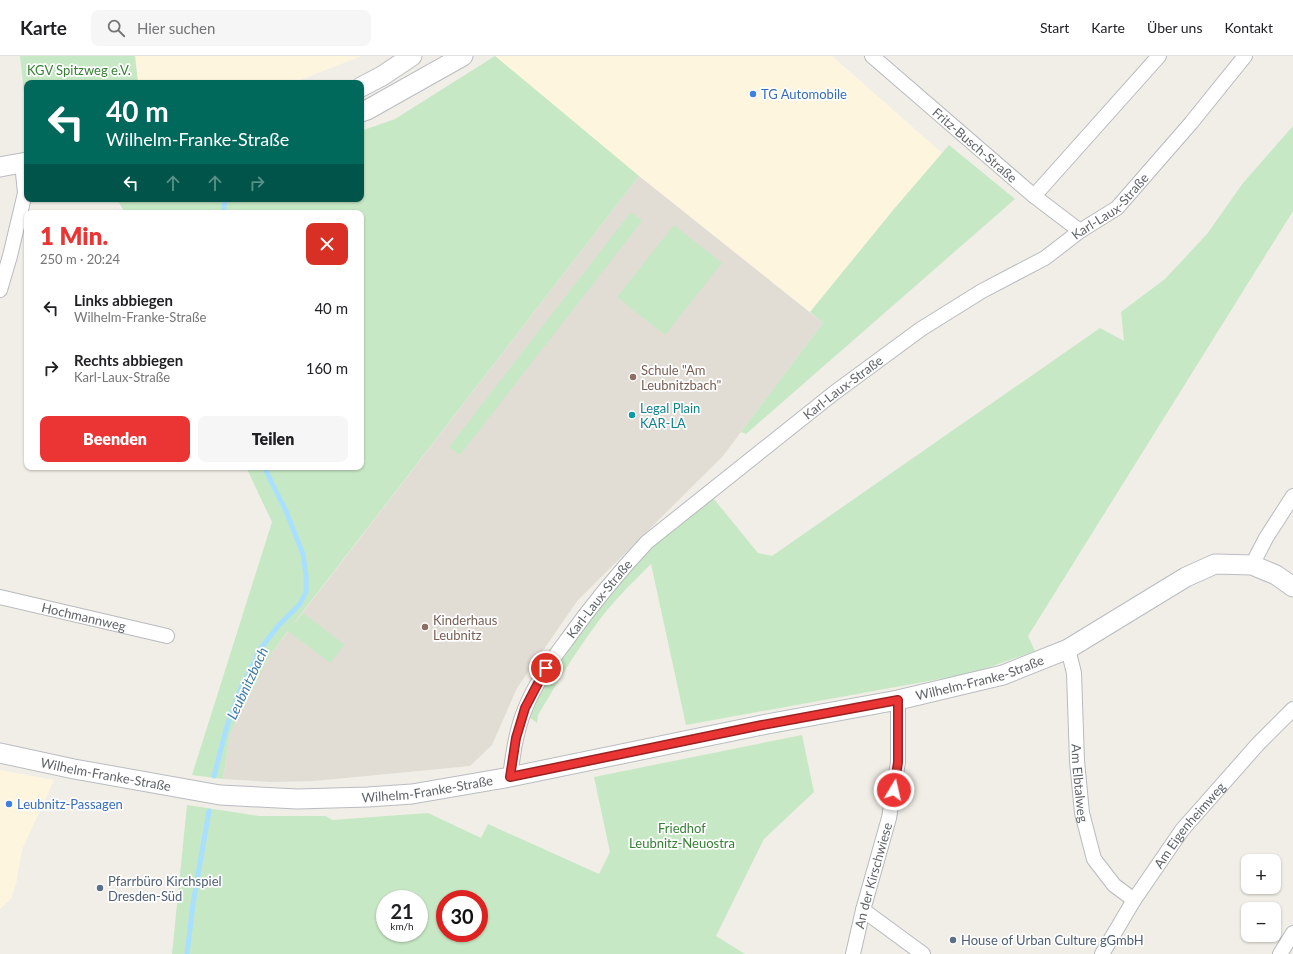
<!DOCTYPE html>
<html lang="de">
<head>
<meta charset="utf-8">
<style>
	body { margin:0; font-family:Lato,sans-serif; background:#f6f6f6; color:#202124; height:100vh; display:flex; flex-direction:column; font-size:15px; white-space:nowrap }
	* { box-sizing:border-box; margin:0 }
	p { font-size:13px; color:#757577 }
	.icon { flex:none; width:22px; height:22px; fill:none; stroke:currentColor; stroke-width:2; stroke-linecap:round; stroke-linejoin:round }
	.map { position:relative; flex:1; overflow:hidden }
	.sheet { position:absolute; left:24px; top:154px; width:340px; height:260px; display:flex; flex-direction:column; background:#fff; border-radius:8px; box-shadow:0 1px 3px #0004 }
	.sheet>* { flex:none }
	.hud { position:absolute; left:24px; top:24px; width:340px; height:122px; border-radius:8px; box-shadow:0 1px 3px #0004; background:#00695c; color:#fff; overflow:hidden }
	.controls { position:absolute; left:1241px; top:798px; display:grid; gap:8px }
	.controls a { display:grid; place-items:center; width:40px; height:40px; border-radius:8px; background:#fff; box-shadow:0 1px 3px #0004; font-size:20px }
	.speed { position:absolute; left:376px; top:834px; display:flex; gap:8px; font-size:20px; font-weight:700; text-align:center }
	.speed>* { display:grid; place-content:center; width:52px; height:52px; border-radius:50%; background:#fff; box-shadow:0 1px 3px #0004; line-height:1 }
	.speed small { font-size:10px; font-weight:400 }
	.speed .limit { border:6px solid #d22; background:#fff; color:#111 }
	.pin { position:absolute; display:grid; place-items:center; width:34px; height:34px; color:#fff; margin:-17px; border:2px solid #fff; border-radius:50%; box-shadow:0 1px 4px #0007 }
	.me { position:absolute; width:44px; margin:-22px; rotate:9deg; stroke-linejoin:round; filter:drop-shadow(0 0 3px #0008) }
	.turn { display:flex; align-items:center; gap:14px; height:84px; padding:0 16px; font-size:18px }
	.turn .icon { width:52px; height:52px; stroke-width:2.5 }
	.turn b { display:block; font-size:28px; line-height:34px }
	.lanes { display:flex; align-items:center; height:38px; padding:0 16px; background:#0003; justify-content:center; gap:20px; direction:ltr }
	.lanes .off { opacity:.35 }
	.round { display:grid; place-items:center; flex:none; width:42px; height:42px; border-radius:8px; background:#f6f6f6 }
	.summary { display:flex; align-items:center; justify-content:space-between; height:68px; padding:0 16px }
	h1 { font-size:24px; font-weight:800; line-height:30px; color:#eb3534 }
	.primary-button { display:flex; gap:8px; margin-top:auto; padding:8px 16px }
	.primary-button a { flex:1; height:46px; border-radius:8px; background:#eb3534; color:#fff; font-size:16px; font-weight:800; line-height:46px; text-align:center }
	.primary-button a+a { background:#f6f6f6; color:#202124 }
	ul { padding:0; list-style:none }
	li { display:flex; align-items:center; gap:12px; height:60px; padding:0 16px }
	li div { flex:1 }
	li b { display:block; font-size:15px }
	li em { font-style:normal }
	header { display:flex; align-items:center; gap:24px; box-sizing:border-box; height:56px; padding:0 20px; background:#fff; border-bottom:1px solid #e0e0e0 }
	header strong { font-size:19px }
	nav { display:flex; gap:22px; margin-inline-start:auto; font-size:14px }
	.search { width:280px; height:36px; background:#f6f6f6; display:flex; align-items:center; gap:10px; box-sizing:border-box; padding:0 14px; border-radius:8px; color:#757577; font-size:15px }
	.map>svg:first-child { display:block }
	.commercial { fill:#fef5df }
	.education { fill:#e1ddd5 }
	.green { fill:#c7e8c4; fill-rule:evenodd }
	.lines { fill:none; stroke-linecap:round; stroke-linejoin:round }
	.stream { stroke:#a9e0ff; stroke-width:5 }
	.street-casing { stroke:#b8babe; stroke-width:16 }
	.secondary-casing { stroke:#b9bcc1; stroke-width:21 }
	.street { stroke:#fff; stroke-width:14 }
	.secondary { stroke:#fff; stroke-width:19 }
	.route-casing { stroke:#922; stroke-width:10 }
	.route { stroke:#eb3534; stroke-width:7 }
	.shop-dot { fill:#3f7fe0; stroke:#fff; stroke-width:1.5 }
	.education-dot { fill:#8d6e63; stroke:#fff; stroke-width:1.5 }
	.culture-dot { fill:#0f9aa8; stroke:#fff; stroke-width:1.5 }
	.service-dot { fill:#5c6f8a; stroke:#fff; stroke-width:1.5 }
	.labels { text-anchor:middle; dominant-baseline:central; stroke-width:3.5; stroke-linejoin:round; paint-order:stroke }
	.park-label { font-size:13px; fill:#358233; stroke:#fff }
	.shop-label { font-size:13px; fill:#366cbe; stroke:#fff; text-anchor:start }
	.street-label { font-size:13px; fill:#5f6368; stroke:#fff }
	.education-label { font-size:13px; fill:#785e54; stroke:#fff; text-anchor:start }
	.culture-label { font-size:13px; fill:#0d838f; stroke:#fff; text-anchor:start }
	.service-label { font-size:13px; fill:#4e5e75; stroke:#fff; text-anchor:start }
	.water-label { font-size:14px; font-style:italic; fill:#417baa; stroke:#fff }
</style>
</head>
<body>
<header>
<strong>Karte</strong>
<div class="search"><svg class="icon" aria-label="search" viewBox="0 0 24 24"><circle cx="10" cy="10" r="6"/><path d="M15 15l6 6"/></svg>Hier suchen</div>
<nav><a>Start</a><a>Karte</a><a>Über uns</a><a>Kontakt</a></nav>
</header>
<div class="map">
<svg width="1293" height="898" viewBox="0 0 1293 898">
	<rect width="100%" height="100%" fill="#f1eee7"/>
	<g class="commercial">
		<path d="M135 0H362L292 27H138Z"/>
		<path d="M495 0H832L942 97 894 153 810 256 639 120Z"/>
		<path d="M0 714 54 724 22 794 16 828 11 843 0 853Z"/>
	</g>
	<path class="education" d="M639 120 823 267 723 400 578 544 517 632 492 689 470 710 314 725 271 726 223 723 230 678 270 599Z"/>
	<g class="green">
		<path d="M20 0H135L138 27H27L26 54Z"/>
		<path d="M495 0 639 120 291 571 303 557 345 589 330 607 288 575 270 599 230 678 223 723 192 719 272 466 246 411H361V157H125L117 143H361V75L395 63Z"/>
		<path d="M1293 70V155L1028 580 1035 595 973 617 686 669 651 508C631 528 611 547 595 570 574 598 556 629 538 659L537 667 529 661 547 612 625 509 709 437 758 497 772 500 1100 272 1124 285 1121 256 1165 223 1207 178 1243 127Z"/>
		<path d="M949 89 1015 143 746 378 741 376 823 267 810 256 894 153Z"/>
		<path d="M631 156 642 165 460 399 449 391Z"/>
		<path d="M674 169 722 207 665 279 617 241Z"/>
		<path d="M802 679 814 736 764 783 716 880 745 898H172L187 749 259 760H326L332 764 428 757 481 782 488 768 599 818 610 796 594 721ZM385 843H419V877H385ZM445 843H479V877H445Z"/>
	</g>
	<g class="lines">
		<g class="stream">
			<path d="M224 157V151L225 143"/>
			<path d="M214 720 227 670 241 632 261 592 278 570 300 548 306 536V519L303 498 286 455 264 411"/>
			<path d="M187 898 193 848 209 755"/>
		</g>
		<g class="street-casing">
			<g id="street">
				<path id="s1" d="M872 0 1034 140 1080 175"/>
				<path d="M1034 140 1159 0"/>
				<path d="M0 234 10 200 25 137 22 107"/>
				<path d="M1252 509 1266 482 1293 440"/>
				<path id="s2" d="M0 541 167 580"/>
				<path id="s3" d="M1068 593 1074 617 1077 705 1082 757 1094 803 1114 829 1134 844"/>
				<path id="s4" d="M510 721C513 698 516 675 525 653 535 628 550 606 566 585 591 550 618 517 647 486L834 337 921 273 982 235 1045 202 1080 175 1117 152 1191 67 1245 0"/>
				<path d="M863 854 923 898"/>
				<path id="s5" d="M853 898 863 854 889 762 898 706V644"/>
				<path id="s6" d="M1102 898 1134 844 1182 774 1258 688 1293 653"/>
				<path d="M1280 898 1293 877"/>
			</g>
		</g>
		<g class="secondary-casing">
			<g id="secondary">
				<path d="M361 31 382 20 412 0"/>
				<path d="M361 56 367 54 463 0"/>
				<path d="M0 111 27 106"/>
				<path id="s7" d="M0 697 74 713 220 739 297 743 368 741 412 738 510 721 762 669 898 644 1003 619 1068 593 1186 521 1215 508 1252 509 1276 519 1293 531"/>
			</g>
		</g>
		<use href="#street" class="street"/>
		<use href="#secondary" class="secondary"/>
	</g>
	<g class="lines">
		<g class="route-casing">
			<path id="route" d="M546 612 525 652 516 682 510 721 762 669 898 644V706L894 734"/>
		</g>
		<use href="#route" class="route"/>
	</g>
	<g class="shop-dot">
		<circle cx="753" cy="38" r="4"/>
		<circle cx="9" cy="748" r="4"/>
	</g>
	<g class="education-dot">
		<circle cx="633" cy="321" r="4"/>
		<circle cx="425" cy="571" r="4"/>
	</g>
	<circle class="culture-dot" cx="632" cy="359" r="4"/>
	<g class="service-dot">
		<circle cx="100" cy="832" r="4"/>
		<circle cx="953" cy="884" r="4"/>
	</g>
	<g class="labels">
		<g class="park-label">
			<text x="79" y="14">KGV Spitzweg e.V.</text>
			<text x="682" y="772">Friedhof<tspan x="682" dy="15">Leubnitz-Neuostra</tspan></text>
		</g>
		<g class="shop-label">
			<text x="761" y="38">TG Automobile</text>
			<text x="17" y="748">Leubnitz-Passagen</text>
		</g>
		<g class="street-label">
			<text stroke="none"><textPath href="#s1" startOffset="136">Fritz-Busch-Straße</textPath></text>
			<text stroke="none"><textPath href="#s4" startOffset="851">Karl-Laux-Straße</textPath></text>
			<text stroke="none"><textPath href="#s4" startOffset="527">Karl-Laux-Straße</textPath></text>
			<text stroke="none"><textPath href="#s4" startOffset="203">Karl-Laux-Straße</textPath></text>
			<text stroke="none"><textPath href="#s2" startOffset="86">Hochmannweg</textPath></text>
			<text stroke="none"><textPath href="#s7" startOffset="996">Wilhelm-Franke-Straße</textPath></text>
			<text stroke="none"><textPath href="#s7" startOffset="108">Wilhelm-Franke-Straße</textPath></text>
			<text stroke="none"><textPath href="#s3" startOffset="135">Am Elbtalweg</textPath></text>
			<text stroke="none"><textPath href="#s7" startOffset="432">Wilhelm-Franke-Straße</textPath></text>
			<text stroke="none"><textPath href="#s6" startOffset="156">Am Eigenheimweg</textPath></text>
			<text stroke="none"><textPath href="#s5" startOffset="81">An der Kirschwiese</textPath></text>
		</g>
		<g class="education-label">
			<text x="641" y="314">Schule "Am<tspan x="641" dy="15">Leubnitzbach"</tspan></text>
			<text x="433" y="564">Kinderhaus<tspan x="433" dy="15">Leubnitz</tspan></text>
		</g>
		<g class="culture-label">
			<text x="640" y="352">Legal Plain<tspan x="640" dy="15">KAR-LA</tspan></text>
		</g>
		<g class="service-label">
			<text x="108" y="825">Pfarrbüro Kirchspiel<tspan x="108" dy="15">Dresden-Süd</tspan></text>
			<text x="961" y="884">House of Urban Culture gGmbH</text>
		</g>
		<g class="water-label">
			<text transform="translate(247 627) rotate(-65)">Leubnitzbach</text>
		</g>
	</g>
</svg>
<div class="controls">
<a>+</a>
<a>−</a>
</div>
<div class="speed"><div>21<small>km/h</small></div><div class="limit">30</div></div>
<div class="pin" style="left:546px;top:612px;background:#d93025"><svg class="icon" aria-label="arrive" viewBox="0 0 24 24"><path d="M6 21V4h12l-3 4 3 4H6"/></svg></div>
<svg class="me" style="left:894px;top:734px" viewBox="-20 -20 40 40"><circle r="17" fill="#eb3534" stroke="#fff" stroke-width="3"/><path d="M0-11L8 9 0 5-8 9z" fill="#fff"/></svg>
<div class="hud">
<div class="turn"><svg class="icon" aria-label="left" viewBox="0 0 24 24"><path d="M17 20v-9H6M10 6l-5 5 5 5"/></svg><div><b>40 m</b>Wilhelm-Franke-Straße</div></div>
<div class="lanes"><svg class="icon" aria-label="left" viewBox="0 0 24 24"><path d="M17 20v-9H6M10 6l-5 5 5 5"/></svg><svg class="icon off" aria-label="ahead" viewBox="0 0 24 24"><path d="M12 20V5M6 11l6-6 6 6"/></svg><svg class="icon off" aria-label="ahead" viewBox="0 0 24 24"><path d="M12 20V5M6 11l6-6 6 6"/></svg><svg class="icon off" aria-label="right" viewBox="0 0 24 24"><path d="M7 20v-9h11M14 6l5 5-5 5"/></svg></div>
</div>
<section class="sheet">
<div class="summary"><div><h1>1 Min.</h1><p>250 m · 20:24</p></div><a class="round" style="background:#d93025;color:#fff"><svg class="icon" aria-label="close" viewBox="0 0 24 24"><path d="M6 6l12 12M18 6L6 18"/></svg></a></div>
<ul>
<li><svg class="icon" aria-label="left" viewBox="0 0 24 24"><path d="M17 20v-9H6M10 6l-5 5 5 5"/></svg><div><b>Links abbiegen</b><p>Wilhelm-Franke-Straße</p></div><em>40 m</em></li>
<li><svg class="icon" aria-label="right" viewBox="0 0 24 24"><path d="M7 20v-9h11M14 6l5 5-5 5"/></svg><div><b>Rechts abbiegen</b><p>Karl-Laux-Straße</p></div><em>160 m</em></li>
</ul>
<div class="primary-button"><a>Beenden</a><a>Teilen</a></div>
</section>
</div>
</body>
</html>
